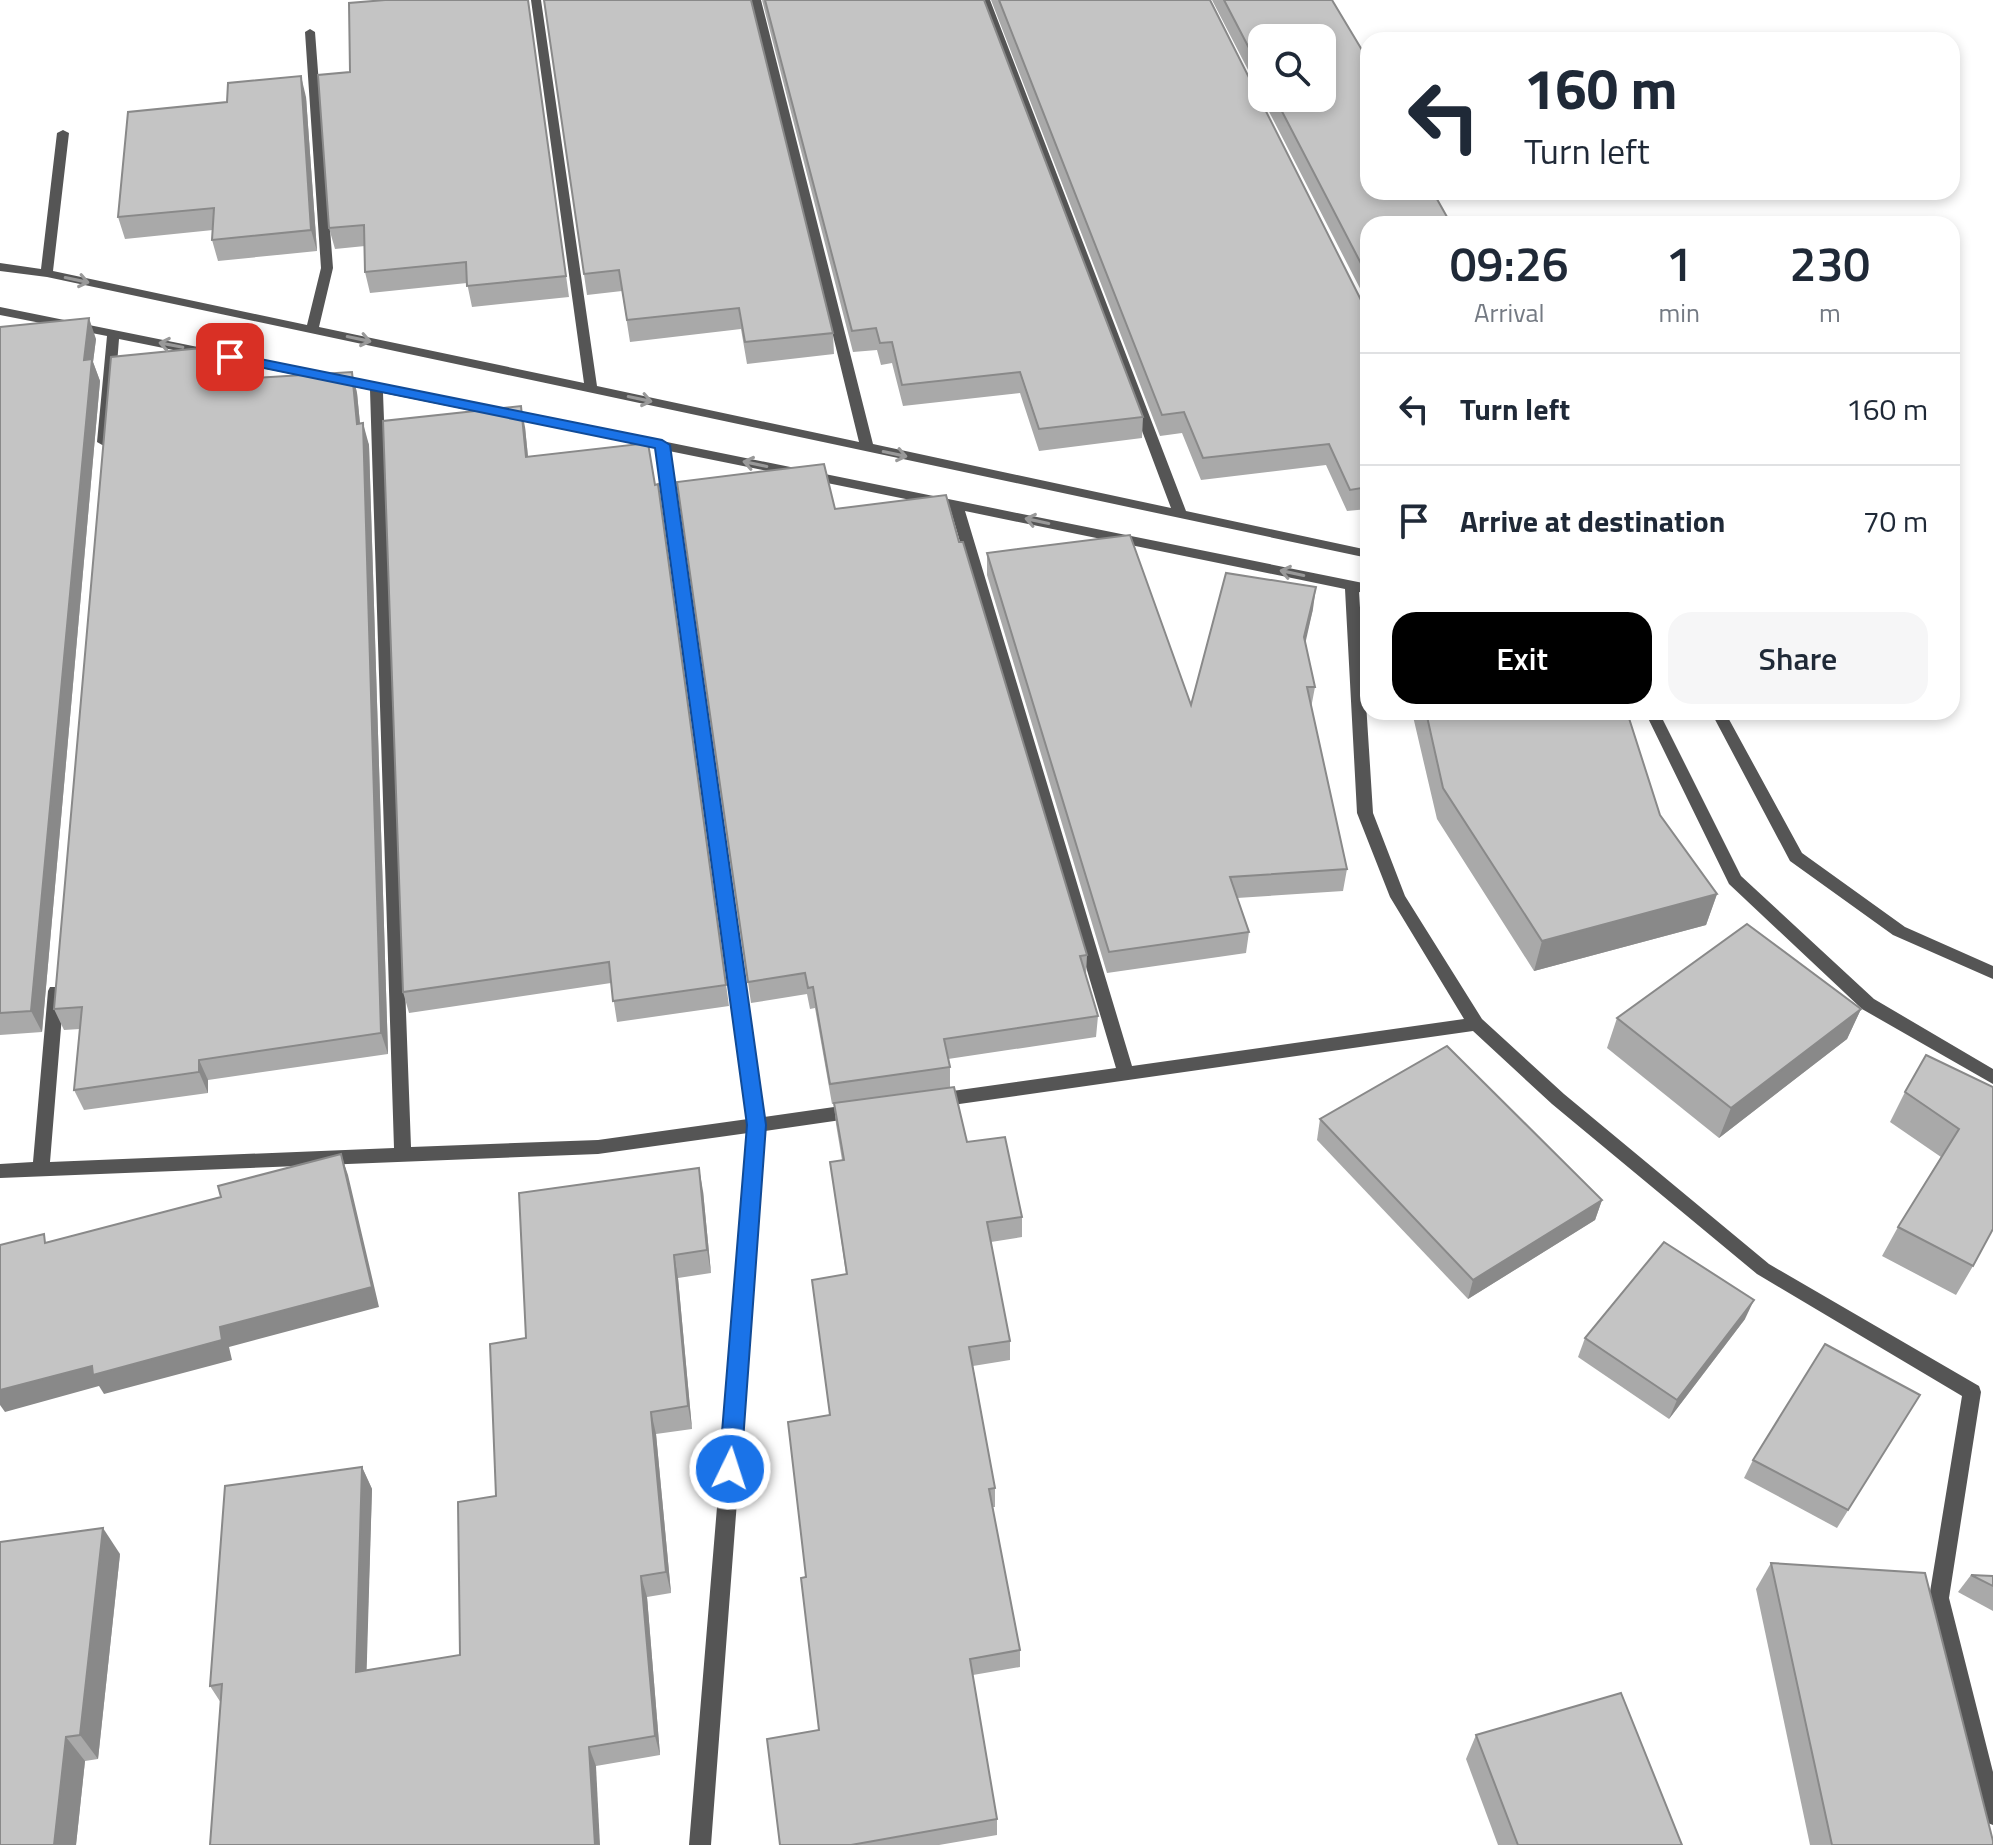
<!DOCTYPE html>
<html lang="en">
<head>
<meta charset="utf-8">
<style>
	body { margin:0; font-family:"Titillium Web",sans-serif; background:#f6f6f7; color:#1f2937; height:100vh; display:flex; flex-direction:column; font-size:30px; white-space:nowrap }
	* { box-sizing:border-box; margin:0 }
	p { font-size:26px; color:#747a83 }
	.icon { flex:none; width:44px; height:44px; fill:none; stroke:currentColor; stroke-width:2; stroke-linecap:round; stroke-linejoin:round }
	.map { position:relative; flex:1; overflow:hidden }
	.panel { position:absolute; left:1360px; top:216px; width:600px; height:504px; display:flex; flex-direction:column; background:#fff; border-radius:24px; box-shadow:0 4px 12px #0003 }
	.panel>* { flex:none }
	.banner { position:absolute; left:1360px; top:32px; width:600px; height:168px; border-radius:24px; box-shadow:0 4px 12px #0003; background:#fff; color:#1f2937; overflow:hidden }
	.controls { position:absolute; left:1248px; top:24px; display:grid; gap:16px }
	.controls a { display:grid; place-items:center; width:88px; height:88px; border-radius:16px; background:#fff; box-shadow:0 4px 12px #0003; font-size:40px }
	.pin { position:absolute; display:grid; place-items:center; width:68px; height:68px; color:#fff; margin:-34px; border-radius:16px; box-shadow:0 4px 12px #0006 }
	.me { position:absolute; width:88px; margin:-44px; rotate:4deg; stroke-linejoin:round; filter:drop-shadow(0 0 6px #0008) }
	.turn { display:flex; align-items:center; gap:28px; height:168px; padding:0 32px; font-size:36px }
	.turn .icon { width:104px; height:104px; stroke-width:2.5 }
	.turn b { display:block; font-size:56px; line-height:68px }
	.eta { display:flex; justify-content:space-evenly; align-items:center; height:136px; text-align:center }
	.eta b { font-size:48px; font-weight:600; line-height:56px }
	.cta { display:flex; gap:16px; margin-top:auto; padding:16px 32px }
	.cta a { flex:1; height:92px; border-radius:24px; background:#000; color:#fff; font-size:32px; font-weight:600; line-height:92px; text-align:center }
	.cta a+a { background:#f6f6f7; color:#1f2937 }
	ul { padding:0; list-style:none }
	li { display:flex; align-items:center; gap:24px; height:112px; padding:0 32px; border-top:2px solid #e0e1e3 }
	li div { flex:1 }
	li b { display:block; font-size:30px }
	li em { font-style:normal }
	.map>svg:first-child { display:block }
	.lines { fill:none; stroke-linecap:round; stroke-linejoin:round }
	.street { fill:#555; fill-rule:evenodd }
	.wall { fill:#a9a9a9 }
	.shaded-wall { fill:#898989 }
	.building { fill:#c4c4c4; stroke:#898989; stroke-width:2 }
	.oneway { stroke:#999 }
	.route { fill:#1a73e8; stroke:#114b97; stroke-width:2 }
</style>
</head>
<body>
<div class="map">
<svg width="1993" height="1845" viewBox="0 0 1993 1845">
	<rect width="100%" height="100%" fill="#fff"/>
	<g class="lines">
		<g class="street">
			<path d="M531 0H541L597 386 859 442 751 0H761L873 444 1171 508 980 0H990L1186 511 1368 550V558L47 277 0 271V263L41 269 57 133 63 130 69 133 53 271 307 325 321 268 305 32 310 29 315 32 333 268 319 327 584 383Z"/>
			<path d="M0 307 1368 584V594L1359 592 1373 813 1405 896 1482 1019 1564 1094 1769 1264 1979 1386 1981 1392 1949 1598 1993 1772V1825L1985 1822 1982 1814 1929 1598 1962 1396 1757 1274 1552 1104 1473 1031 938 1107 932 1105 929 1100 932 1095 938 1093 1116 1068 950 508 669 451 764 1117 855 1104 861 1106 864 1111 861 1116 855 1118 765 1131 711 1845H689L748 1133 598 1154 0 1178V1164L33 1162 48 991 50 987H62L64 991 50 1162 394 1148 370 390 119 339 111 442 104 446 97 442 107 336 0 315ZM383 393 656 448 748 1119 598 1140 411 1147ZM965 511 1345 589 1357 813 1390 897 1464 1019 1132 1066Z"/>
			<path d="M1645 712H1659L1741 876 1874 999 1993 1069V1084L1862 1009 1729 884Z"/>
			<path d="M1711 712H1725L1802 853 1905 927 1993 966V979L1893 935 1790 861Z"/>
		</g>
	</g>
	<g class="wall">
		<path d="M528 0 569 297 472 307 467 283 370 293 365 272V246L335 249 329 228 350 72Z"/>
		<path d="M544 0 833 333 834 354 747 364 741 329 630 342 622 291 587 295Z"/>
		<path d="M762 0H984L1143 417 1142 438 1039 451 1020 393 903 406 892 363 881 365 877 350 853 352Z"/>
		<path d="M991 0H1210L1362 302 1368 306V509L1347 511 1326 465 1201 480 1182 433 1160 436Z"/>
		<path d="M1212 0H1332L1368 192V304L1262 98H1322L1262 38V97Z"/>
		<path d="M306 97 317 251 218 261 212 240 213 230 125 239 118 217Z"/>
		<path d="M0 327 96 339 93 362 100 381 42 1032 0 1035Z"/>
		<path d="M237 346 243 367V378L352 372 357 393 360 423 369 445 388 1054 208 1080V1093L84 1110 74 1090 80 1029 64 1030 54 1009Z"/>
		<path d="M525 427 528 456 655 485 658 484 729 1006 617 1022 611 983 409 1013 403 992Z"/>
		<path d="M677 482 835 509 959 542 1087 955 1086 975 1098 1016 1096 1037 948 1059 950 1067V1087L967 1142 1022 1217V1237L991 1242 1010 1341V1360L973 1366 995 1488V1507H992L1020 1650V1667L973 1675 997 1819V1835L939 1845H780L819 1730 806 1577 829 1416 846 1274 830 1162 842 1160 836 1124 834 1104H832L815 1008 810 1009 807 994 751 1003Z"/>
		<path d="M987 553 1191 705 1313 609 1305 641 1315 687 1311 708 1347 869 1343 891 1237 898 1249 932 1246 953 1107 973 987 575Z"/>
		<path d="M1412 712H1627L1660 815 1717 894 1706 925 1534 971 1437 819Z"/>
		<path d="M1861 1009 1847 1039 1719 1138 1607 1048 1617 1018Z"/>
		<path d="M1993 1087 1973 1266 1956 1295 1882 1256 1898 1227 1941 1157 1890 1122 1905 1092Z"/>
		<path d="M1320 1119 1602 1200 1595 1220 1468 1299 1317 1140Z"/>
		<path d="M703 1191 711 1273 678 1278 692 1429 656 1434 671 1593 647 1597 660 1755 596 1766 221 1703 210 1686 362 1467 372 1489 366 1670 460 1655 496 1496 526 1338Z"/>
		<path d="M1745 1319 1669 1419 1578 1357 1585 1338Z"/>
		<path d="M1920 1395 1837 1528 1744 1478 1753 1460Z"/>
		<path d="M120 1554 98 1759 85 1761 76 1845H0Z"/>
		<path d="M1771 1563 1993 1845H1810L1756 1589Z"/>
		<path d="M1971 1575 1993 1576V1611L1958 1592Z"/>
		<path d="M1476 1735 1682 1845H1498L1466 1759Z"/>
	</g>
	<g class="shaded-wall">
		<path d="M301 76 306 97 317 251 311 230Z"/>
		<path d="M89 318 96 339 93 362 100 381 42 1032 31 1011 84 360Z"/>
		<path d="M237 346 243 367 242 400 236 379Z"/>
		<path d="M352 372 357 393 362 445 357 424Z"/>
		<path d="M521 406 525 427 530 478 526 457Z"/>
		<path d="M363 423 369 445 388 1054 381 1033Z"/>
		<path d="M1316 587 1313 609 1302 658 1304 637Z"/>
		<path d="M1717 894 1706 925 1534 971 1542 941Z"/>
		<path d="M1861 1009 1847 1039 1719 1138 1731 1108Z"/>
		<path d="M199 1060 208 1080V1093L199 1072Z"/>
		<path d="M341 1154 348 1175 379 1307 229 1347 232 1360 104 1394 99 1386 5 1412 0 1405V1390L220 1327Z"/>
		<path d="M699 1168 703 1191 711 1273 707 1250Z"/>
		<path d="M1602 1200 1595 1220 1468 1299 1473 1280Z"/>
		<path d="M674 1255 678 1278 692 1429 688 1406Z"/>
		<path d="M1754 1300 1745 1319 1669 1419 1677 1400Z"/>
		<path d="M651 1412 656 1434 671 1593 666 1572Z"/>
		<path d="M362 1467 372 1489 366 1692 356 1672Z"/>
		<path d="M103 1528 120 1554 98 1759 80 1735Z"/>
		<path d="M641 1576 647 1597 660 1755 655 1736Z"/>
		<path d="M66 1737 85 1761 76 1845H54Z"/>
		<path d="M589 1747 596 1766 600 1845H595Z"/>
	</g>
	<g class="building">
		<path d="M385 0H528L566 276 467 286 466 262 365 272 364 225 329 228 318 75 350 72 349 3Z"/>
		<path d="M544 0H751L833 333 745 342 739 308 627 320 619 270 584 274Z"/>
		<path d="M765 0H984L1143 417 1039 429 1020 372 902 385 892 342 880 343 876 328 852 331Z"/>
		<path d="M999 0H1210L1362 302 1368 306V487L1350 490 1329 444 1203 458 1184 412 1162 415Z"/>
		<path d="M1224 0H1332L1368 60V192H1433L1451 224H1368V277L1275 98H1322V38H1262V73Z"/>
		<path d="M301 76 311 230 212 240 214 208 118 217 128 112 227 102 228 83Z"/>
		<path d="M89 318 84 360 92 359 31 1011 0 1013V327Z"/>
		<path d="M232 345 237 346 236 379 352 372 357 424 363 423 381 1033 199 1060V1072L74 1090 82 1007 54 1009 111 357Z"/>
		<path d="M521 406 526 457 648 443 655 485 658 484 726 985 613 1001 609 962 403 992 383 421Z"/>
		<path d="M824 464 835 509 946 495 959 542H963L1087 955 1080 956 1098 1016 944 1039 950 1067 830 1084 813 987 808 988 805 973 748 982 677 482Z"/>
		<path d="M1130 535 1191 705 1226 573 1316 587 1304 637 1315 687H1307L1347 869 1230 877 1249 932 1109 952 987 553Z"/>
		<path d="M1426 712H1627L1660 815 1717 894 1542 941 1443 788Z"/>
		<path d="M1747 924 1861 1009 1731 1108 1617 1018Z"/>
		<path d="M1447 1046 1602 1200 1473 1280 1320 1119Z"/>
		<path d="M1926 1055 1993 1087V1229L1973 1266 1898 1227 1959 1129 1905 1092Z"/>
		<path d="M954 1087 967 1142 1005 1137 1022 1217 987 1222 1010 1341 969 1347 995 1488 989 1489 1020 1650 970 1659 997 1819 851 1845H780L767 1739 819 1730 801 1578 806 1577 788 1422 830 1415 812 1280 847 1274 830 1162 844 1160 834 1103Z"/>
		<path d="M341 1154 372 1287 220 1327 222 1340 93 1375 92 1366 0 1390V1245L44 1234 45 1243 221 1197 218 1186Z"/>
		<path d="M699 1168 707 1250 674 1255 688 1406 651 1412 666 1572 641 1576 655 1736 589 1747 595 1845H210L222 1684 210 1686 225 1486 362 1467 356 1672 460 1655 458 1502 496 1496 490 1344 526 1338 519 1193Z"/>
		<path d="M1664 1242 1754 1300 1677 1400 1585 1338Z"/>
		<path d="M1825 1344 1920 1395 1848 1510 1753 1460Z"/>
		<path d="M103 1528 80 1735 66 1737 54 1845H0V1542Z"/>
		<path d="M1771 1563 1925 1573 1993 1841V1845H1832Z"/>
		<path d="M1971 1575 1993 1576V1586Z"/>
		<path d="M1621 1693 1682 1845H1518L1476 1735Z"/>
	</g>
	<defs><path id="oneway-shaft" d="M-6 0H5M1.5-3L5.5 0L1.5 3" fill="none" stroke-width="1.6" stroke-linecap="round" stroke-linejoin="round" transform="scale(2)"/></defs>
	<g class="oneway">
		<use href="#oneway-shaft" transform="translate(77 280) rotate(12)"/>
		<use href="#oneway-shaft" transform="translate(359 339) rotate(12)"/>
		<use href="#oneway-shaft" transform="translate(171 345) rotate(-169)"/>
		<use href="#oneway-shaft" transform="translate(640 399) rotate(12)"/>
		<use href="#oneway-shaft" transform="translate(895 454) rotate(12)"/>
		<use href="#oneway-shaft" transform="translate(755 464) rotate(-168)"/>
		<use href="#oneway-shaft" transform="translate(1037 521) rotate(-168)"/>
		<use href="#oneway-shaft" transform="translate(1292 573) rotate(-168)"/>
	</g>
	<path class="route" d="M230 353 662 440 670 445 766 1125 741 1469 737 1476 730 1479 722 1476 719 1469 747 1125 655 448 225 360V354Z"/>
</svg>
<div class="controls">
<a><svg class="icon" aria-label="search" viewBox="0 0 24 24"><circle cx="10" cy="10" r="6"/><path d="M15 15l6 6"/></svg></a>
</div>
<div class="pin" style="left:230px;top:357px;background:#d93025"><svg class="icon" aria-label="arrive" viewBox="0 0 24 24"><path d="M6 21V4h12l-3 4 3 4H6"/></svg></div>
<svg class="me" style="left:730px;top:1469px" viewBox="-20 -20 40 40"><circle r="17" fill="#1a73e8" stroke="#fff" stroke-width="3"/><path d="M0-11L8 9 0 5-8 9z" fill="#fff"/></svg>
<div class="banner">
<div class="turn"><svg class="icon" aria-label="left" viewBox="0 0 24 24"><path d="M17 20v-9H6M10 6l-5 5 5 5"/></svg><div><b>160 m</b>Turn left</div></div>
</div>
<section class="panel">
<div class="eta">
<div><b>09:26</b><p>Arrival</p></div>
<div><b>1</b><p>min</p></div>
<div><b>230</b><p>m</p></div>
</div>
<ul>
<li><svg class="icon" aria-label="left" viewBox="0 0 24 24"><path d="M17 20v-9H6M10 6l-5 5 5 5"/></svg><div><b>Turn left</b></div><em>160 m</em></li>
<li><svg class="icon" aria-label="arrive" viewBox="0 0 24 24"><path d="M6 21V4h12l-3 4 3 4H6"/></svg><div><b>Arrive at destination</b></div><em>70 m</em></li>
</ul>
<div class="cta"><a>Exit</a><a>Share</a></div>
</section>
</div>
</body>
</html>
